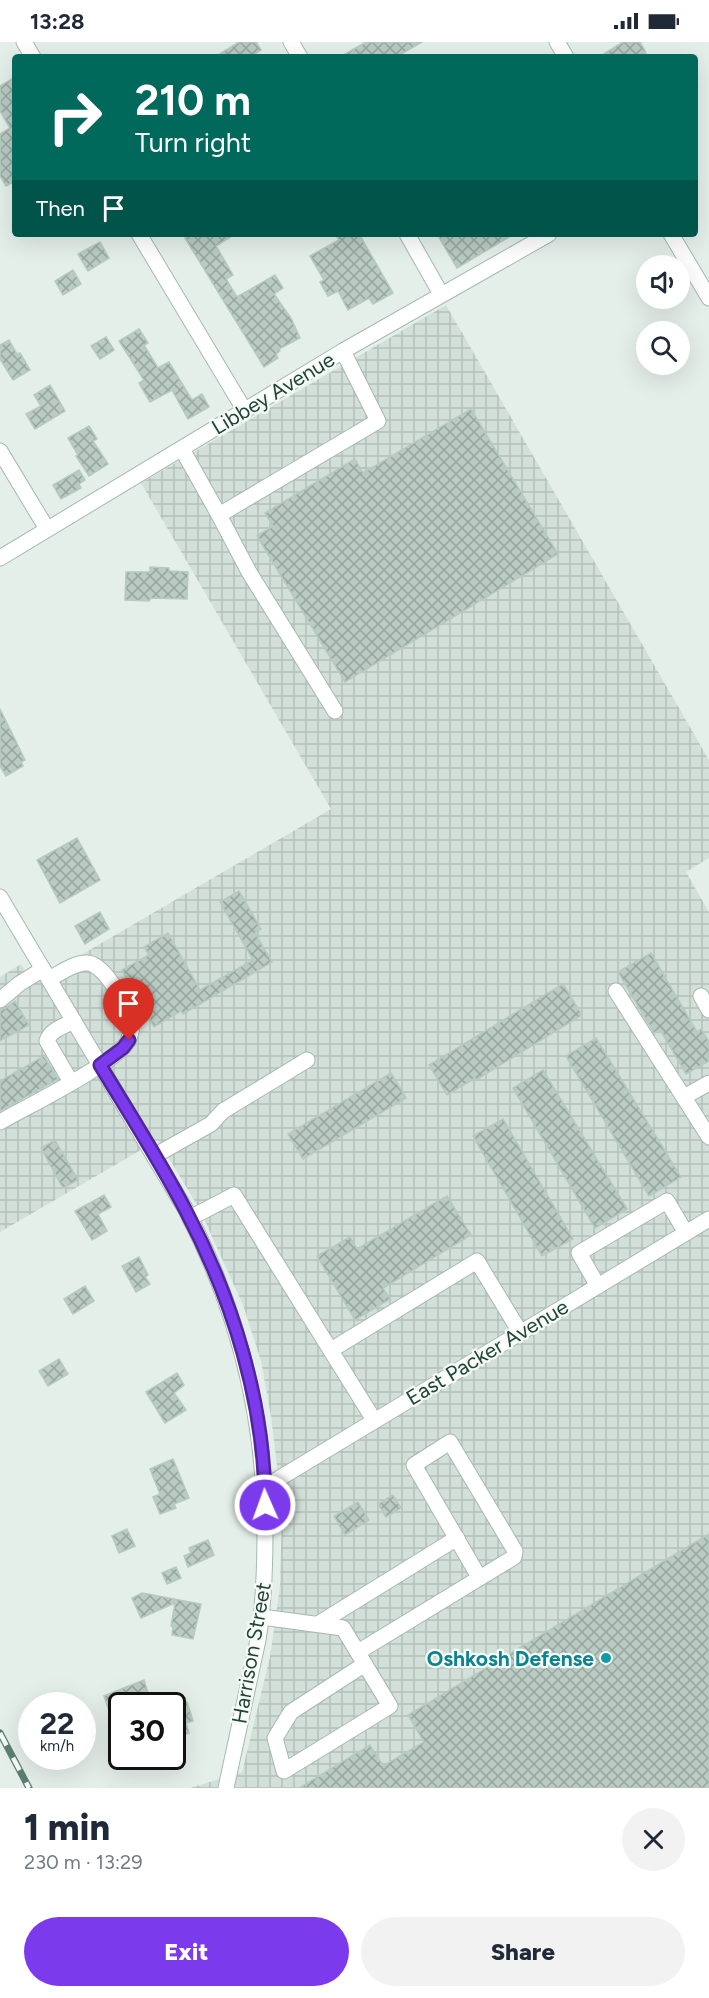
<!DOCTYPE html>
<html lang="en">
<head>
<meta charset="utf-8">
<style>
	body { margin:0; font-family:Figtree,sans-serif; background:#f2f2f3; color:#1f2937; height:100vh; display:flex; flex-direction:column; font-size:22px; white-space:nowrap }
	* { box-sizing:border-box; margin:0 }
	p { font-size:20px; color:#747a83 }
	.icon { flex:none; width:33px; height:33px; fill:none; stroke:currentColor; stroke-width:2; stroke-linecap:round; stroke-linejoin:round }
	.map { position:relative; height:1746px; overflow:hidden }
	.details { display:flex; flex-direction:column; background:#fff; flex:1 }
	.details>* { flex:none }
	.banner { position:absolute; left:12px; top:12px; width:686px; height:183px; border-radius:6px; box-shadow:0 6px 24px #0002; background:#00695c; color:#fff; overflow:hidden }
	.fabs { position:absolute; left:636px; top:213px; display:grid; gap:12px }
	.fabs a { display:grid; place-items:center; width:54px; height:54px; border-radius:50%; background:#fff; box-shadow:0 6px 24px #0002; font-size:30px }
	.speed { position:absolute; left:18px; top:1650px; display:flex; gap:12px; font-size:30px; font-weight:700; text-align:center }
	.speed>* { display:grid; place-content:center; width:78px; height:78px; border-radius:50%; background:#fff; box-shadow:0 6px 24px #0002; line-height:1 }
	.speed small { font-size:15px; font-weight:400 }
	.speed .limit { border:3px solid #111; border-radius:9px; background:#fff; color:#111 }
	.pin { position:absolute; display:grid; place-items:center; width:51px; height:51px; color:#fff; margin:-62px -26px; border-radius:50% 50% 50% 0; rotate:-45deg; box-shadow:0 0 6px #0007 }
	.pin .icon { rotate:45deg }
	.me { position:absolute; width:66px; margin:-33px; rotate:358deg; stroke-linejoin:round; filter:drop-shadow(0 0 4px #0008) }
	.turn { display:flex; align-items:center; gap:21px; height:126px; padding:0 24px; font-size:27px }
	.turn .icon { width:78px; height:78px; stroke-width:2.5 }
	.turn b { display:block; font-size:42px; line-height:51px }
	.then { display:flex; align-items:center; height:57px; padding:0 24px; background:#0003; gap:12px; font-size:22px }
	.round { display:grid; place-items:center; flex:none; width:63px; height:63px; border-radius:32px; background:#f2f2f3 }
	.headline { display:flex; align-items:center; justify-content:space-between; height:102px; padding:0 24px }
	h1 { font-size:36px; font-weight:800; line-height:45px }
	.button { display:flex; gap:12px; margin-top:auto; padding:12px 24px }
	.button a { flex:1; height:69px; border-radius:36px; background:#7c3aed; color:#fff; font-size:24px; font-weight:800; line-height:69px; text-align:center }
	.button a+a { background:#f2f2f3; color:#1f2937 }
	.status { display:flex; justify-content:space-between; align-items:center; height:42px; padding:0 30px; background:#fff; direction:ltr }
	.status svg { height:16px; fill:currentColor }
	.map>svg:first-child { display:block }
	.industrial { fill:url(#industrial-grid) }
	.building { fill:url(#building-cross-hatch); stroke:#b6cac1; stroke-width:1.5 }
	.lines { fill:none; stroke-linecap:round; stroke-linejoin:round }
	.minor-casing { stroke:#a6b8b1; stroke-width:17 }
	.minor { stroke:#fff; stroke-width:15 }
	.rail-casing { stroke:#5c7f74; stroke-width:7 }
	.rail { stroke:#f6fbf8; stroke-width:4.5; stroke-dasharray:14; stroke-linecap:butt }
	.route-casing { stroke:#51269a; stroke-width:15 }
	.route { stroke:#7c3aed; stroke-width:10 }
	.culture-dot { fill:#0f9aa8; stroke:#f6fbf8; stroke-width:2 }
	.labels { text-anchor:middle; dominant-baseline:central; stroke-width:4.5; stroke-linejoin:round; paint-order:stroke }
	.street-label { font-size:21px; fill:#214439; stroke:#f6fbf8 }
	.culture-label { font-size:21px; font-weight:bold; fill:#0d838f; stroke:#f6fbf8; text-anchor:end }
</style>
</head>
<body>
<div class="status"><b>13:28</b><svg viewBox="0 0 49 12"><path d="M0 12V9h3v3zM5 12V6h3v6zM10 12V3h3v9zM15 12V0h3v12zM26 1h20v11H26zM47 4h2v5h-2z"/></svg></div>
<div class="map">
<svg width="709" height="1746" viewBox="0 0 709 1746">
	<defs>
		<pattern id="industrial-grid" width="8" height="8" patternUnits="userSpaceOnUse" patternTransform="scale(1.5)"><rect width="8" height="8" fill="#d2e0d9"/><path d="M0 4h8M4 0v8" fill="none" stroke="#b4c1bb"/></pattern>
		<pattern id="building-cross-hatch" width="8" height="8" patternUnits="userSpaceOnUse" patternTransform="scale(1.5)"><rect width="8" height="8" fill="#b9cbc3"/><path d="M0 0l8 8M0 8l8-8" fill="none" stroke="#96a69f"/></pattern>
	</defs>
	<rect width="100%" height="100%" fill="#e5efea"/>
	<path class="industrial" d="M446 263 709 718V816L686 830 709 870V1746H190L242 1730 270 1615 280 1544 282 1467 271 1374 261 1319 243 1263 200 1168 158 1098 0 1190V935L21 922 33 941 331 767 141 441Z"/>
	<g class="building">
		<path d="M239 0H256L261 8 250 15H215Z"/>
		<path d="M366 0H422L396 15H340Z"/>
		<path d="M623 0H640L646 11 640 15H599Z"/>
		<path d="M15 35V139L6 144 0 134V92L10 86 0 69V44Z"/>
		<path d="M192 192H235L216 204 233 233 226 237 237 255 275 233 283 246 274 252 291 276 300 296 279 307 280 309 276 312 278 316 264 325 185 196Z"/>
		<path d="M335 192H359L393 251 373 262 369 256 348 268 338 249 328 254 320 240 324 238 310 214 339 198Z"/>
		<path d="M437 192H514L457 226Z"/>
		<path d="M100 200 109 216 88 229 78 212Z"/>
		<path d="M73 228 81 242 63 253 55 239Z"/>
		<path d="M139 287 148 301 144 303 158 326 169 320 192 358 202 352 209 365 188 377 172 348 150 360 139 341 144 338 119 299Z"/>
		<path d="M106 295 114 308 100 317 91 304Z"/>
		<path d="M9 298 17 312 20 311 30 328 13 338 0 317V303Z"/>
		<path d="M50 343 65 369 35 387 26 372 41 364 34 353Z"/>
		<path d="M471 367 558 512 345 640 257 494 273 484 265 471 355 417 363 431Z"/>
		<path d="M89 384 97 397 93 399 108 422 89 434 76 414 78 413 68 396Z"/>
		<path d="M79 428 85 438 79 442 81 446 61 457 53 443Z"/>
		<path d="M150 525 169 526V529L188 530 187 557 151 556 149 559 125 558 126 530H150Z"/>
		<path d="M0 667 25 718 21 720 23 724 6 734 0 724Z"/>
		<path d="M77 796 100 838 60 861 37 818Z"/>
		<path d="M239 849 261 887 255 891 272 920 183 972 181 969 154 985 122 928 149 913 144 905 168 891 200 948 253 918 220 860Z"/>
		<path d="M100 870 109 887 85 902 75 884Z"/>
		<path d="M651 911 697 990 701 987 709 1000V1019L686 1032 660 987 654 991 618 930Z"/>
		<path d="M563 942 582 973 476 1038 475 1036 447 1053 429 1023Z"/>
		<path d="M15 959 29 983 0 999V968L6 966Z"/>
		<path d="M596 996 681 1135 649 1154 566 1014Z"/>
		<path d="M44 1014 58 1037 0 1069V1039Z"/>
		<path d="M543 1028 627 1167 595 1186 513 1046Z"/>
		<path d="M391 1031 406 1056 303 1117 288 1092Z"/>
		<path d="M503 1077 573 1197 542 1214 473 1094Z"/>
		<path d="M55 1098 78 1138 63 1146 41 1106Z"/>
		<path d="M104 1153 111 1165 98 1172 107 1189 92 1198 75 1169Z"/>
		<path d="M447 1154 471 1193 383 1246 390 1257 355 1278 317 1214 350 1195 357 1207Z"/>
		<path d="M139 1215 148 1233 145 1235 150 1242 136 1250 122 1224Z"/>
		<path d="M85 1244 94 1259 73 1272 64 1257Z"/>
		<path d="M59 1317 68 1332 48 1344 39 1329Z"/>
		<path d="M177 1331 184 1343 174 1351 186 1368 165 1381 146 1350Z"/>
		<path d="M173 1417 189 1456 174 1462 176 1466 160 1472 153 1455 160 1452 150 1427Z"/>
		<path d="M393 1453 401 1466 386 1475 378 1462Z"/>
		<path d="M358 1460 369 1478 345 1493 334 1474Z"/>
		<path d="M127 1487 135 1504 119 1511 112 1494Z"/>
		<path d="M709 1492V1746H299L370 1703 383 1724 424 1700 408 1673Z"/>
		<path d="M208 1498 214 1513 188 1525 184 1514 191 1511 189 1506Z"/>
		<path d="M176 1525 181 1536 167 1542 162 1531Z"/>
		<path d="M142 1551 201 1562 193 1597 172 1593 173 1585 171 1584 175 1561 141 1576 132 1556Z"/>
		<path d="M144 1638 149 1654 108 1666 104 1654Z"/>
		<path d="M187 1660 193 1679 186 1681 189 1691 172 1697V1665Z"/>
	</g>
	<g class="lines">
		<g class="minor-casing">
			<g id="minor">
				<path d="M24 0 33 15"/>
				<path d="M291 0 300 15"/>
				<path d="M557 0 566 15"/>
				<path d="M139 192 245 369"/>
				<path d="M407 192 441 252"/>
				<path d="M671 192 709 256"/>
				<path d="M182 407 219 473 378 379 343 309"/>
				<path d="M0 409 47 487"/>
				<path d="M219 473 249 530 335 669"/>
				<path d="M0 516 343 309 549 192"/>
				<path d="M0 855 186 1168C238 1268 265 1376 265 1489 265 1526 264 1562 258 1598L226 1746"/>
				<path d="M616 949 709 1095"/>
				<path d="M701 954 709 968"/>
				<path d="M0 958 19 942 43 927"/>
				<path d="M71 1040 47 999C50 988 64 984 74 979"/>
				<path d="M684 1055 709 1041"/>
				<path d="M0 1080C26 1065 116 1021 128 999 131 992 133 984 130 977 126 962 104 921 87 921 75 920 59 932 49 937"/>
				<path d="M154 1114 211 1082 223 1069 307 1018"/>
				<path d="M190 1176 234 1153 374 1378"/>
				<path d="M598 1244 579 1211 667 1159 686 1191"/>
				<path d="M331 1308 477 1219 520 1290"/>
				<path d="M265 1445 709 1177"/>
				<path d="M262 1575 343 1586 390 1664 284 1729 275 1696 291 1670 365 1622"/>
				<path d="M318 1582 457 1496"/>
				<path d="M358 1610 514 1515 515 1509 450 1400 414 1423 479 1535"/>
			</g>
		</g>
		<use href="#minor" class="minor"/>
		<g class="rail-casing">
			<path id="rail" d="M0 1691 29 1746"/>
		</g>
		<use href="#rail" class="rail"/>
	</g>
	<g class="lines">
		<g class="route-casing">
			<path id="route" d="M129 998 123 1006 100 1023C129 1071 160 1119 186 1169 233 1258 265 1362 265 1463"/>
		</g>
		<use href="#route" class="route"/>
	</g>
	<circle class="culture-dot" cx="606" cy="1616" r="6"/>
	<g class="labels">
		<g class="street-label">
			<text transform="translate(273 351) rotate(-31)">Libbey Avenue</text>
			<text transform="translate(487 1310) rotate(-31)">East Packer Avenue</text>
			<text transform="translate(251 1611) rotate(-80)">Harrison Street</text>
		</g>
		<g class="culture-label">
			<text x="594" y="1616">Oshkosh Defense</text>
		</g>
	</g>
</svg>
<div class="fabs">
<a><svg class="icon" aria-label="sound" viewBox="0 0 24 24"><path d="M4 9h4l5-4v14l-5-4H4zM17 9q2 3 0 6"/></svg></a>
<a><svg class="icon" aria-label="search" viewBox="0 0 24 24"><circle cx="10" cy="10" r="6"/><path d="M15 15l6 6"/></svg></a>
</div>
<div class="speed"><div>22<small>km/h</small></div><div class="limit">30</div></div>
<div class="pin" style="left:129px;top:998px;background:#d93025"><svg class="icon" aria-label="arrive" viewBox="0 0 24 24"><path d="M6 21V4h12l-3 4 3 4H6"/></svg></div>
<svg class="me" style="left:265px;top:1463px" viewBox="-20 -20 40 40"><circle r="17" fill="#7c3aed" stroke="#fff" stroke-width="3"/><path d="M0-11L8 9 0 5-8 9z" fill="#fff"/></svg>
<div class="banner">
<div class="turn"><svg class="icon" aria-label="right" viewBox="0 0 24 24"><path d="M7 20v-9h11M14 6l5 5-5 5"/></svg><div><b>210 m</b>Turn right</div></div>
<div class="then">Then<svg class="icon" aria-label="arrive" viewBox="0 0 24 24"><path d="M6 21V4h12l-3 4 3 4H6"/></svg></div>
</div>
</div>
<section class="details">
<div class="headline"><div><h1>1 min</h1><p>230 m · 13:29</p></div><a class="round"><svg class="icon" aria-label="close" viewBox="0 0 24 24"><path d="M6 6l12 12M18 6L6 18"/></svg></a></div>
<div class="button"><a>Exit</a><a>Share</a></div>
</section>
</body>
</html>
